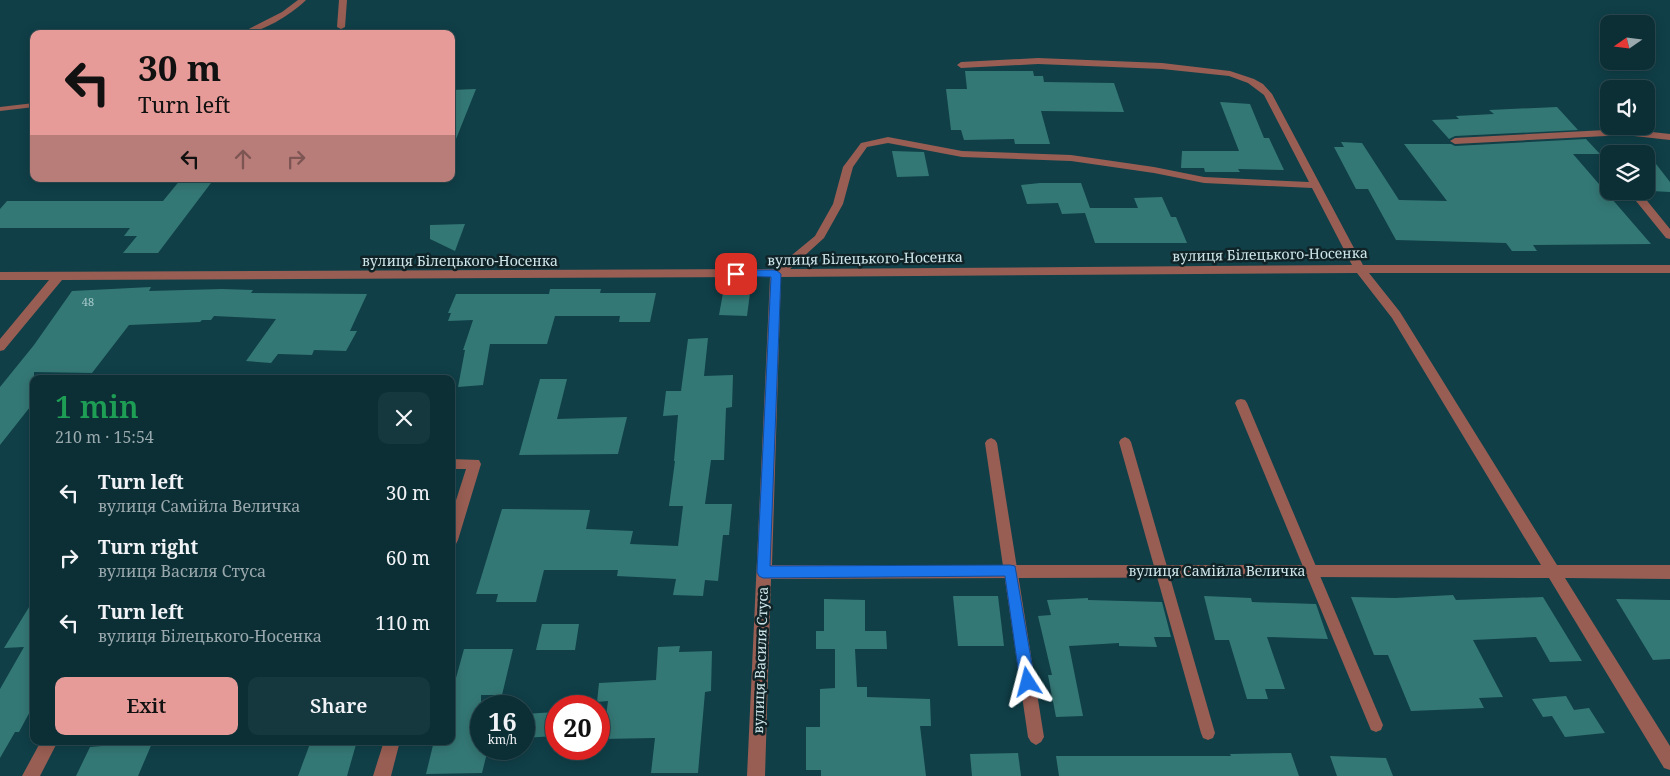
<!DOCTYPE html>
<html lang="en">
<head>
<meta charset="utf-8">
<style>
	body { margin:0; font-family:"Noto Serif",serif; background:#15373e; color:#f1f3f6; height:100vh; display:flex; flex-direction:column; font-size:19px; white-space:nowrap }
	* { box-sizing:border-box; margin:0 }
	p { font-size:16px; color:#9aa9ad }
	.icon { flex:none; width:28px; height:28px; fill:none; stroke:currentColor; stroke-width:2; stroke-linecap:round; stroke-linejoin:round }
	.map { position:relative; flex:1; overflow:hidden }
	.panel { position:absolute; left:30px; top:375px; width:425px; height:370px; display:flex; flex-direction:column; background:#0c2f36; border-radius:10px; box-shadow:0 2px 12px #0003,0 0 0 1px #2c4a51 }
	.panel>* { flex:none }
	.hud { position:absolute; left:30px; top:30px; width:425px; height:152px; border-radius:10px; box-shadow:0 2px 12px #0003,0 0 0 1px #2c4a51; background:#e69b98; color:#111; overflow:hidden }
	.needle { width:32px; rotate:256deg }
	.controls { position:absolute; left:1600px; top:15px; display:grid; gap:10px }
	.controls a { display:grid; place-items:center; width:55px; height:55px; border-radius:10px; background:#0c2f36; box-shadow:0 2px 12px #0003,0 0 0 1px #2c4a51; font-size:25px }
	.speed { position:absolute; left:470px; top:695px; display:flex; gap:10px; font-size:25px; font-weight:700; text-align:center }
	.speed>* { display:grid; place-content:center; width:65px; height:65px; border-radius:50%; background:#0c2f36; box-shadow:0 2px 12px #0003,0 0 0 1px #2c4a51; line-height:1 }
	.speed small { font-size:12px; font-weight:400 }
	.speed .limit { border:8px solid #d22; background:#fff; color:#111 }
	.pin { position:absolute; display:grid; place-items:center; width:42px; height:42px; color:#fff; margin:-21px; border-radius:10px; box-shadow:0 2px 8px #0006 }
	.me { position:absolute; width:55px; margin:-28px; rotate:351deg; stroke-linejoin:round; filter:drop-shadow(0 0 4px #0008) }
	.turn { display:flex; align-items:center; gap:18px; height:105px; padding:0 25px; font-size:22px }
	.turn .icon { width:65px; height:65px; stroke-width:2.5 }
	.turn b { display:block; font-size:35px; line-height:42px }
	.lanes { display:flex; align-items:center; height:48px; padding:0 25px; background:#0003; justify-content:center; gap:25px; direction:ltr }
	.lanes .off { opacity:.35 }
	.round { display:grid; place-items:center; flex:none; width:52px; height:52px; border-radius:10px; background:#15373e }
	.head { display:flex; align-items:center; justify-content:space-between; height:85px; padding:0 25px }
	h1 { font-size:30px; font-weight:600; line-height:38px; color:#1e9e55 }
	.action { display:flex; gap:10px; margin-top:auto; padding:10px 25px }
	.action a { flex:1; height:58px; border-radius:10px; background:#e69b98; color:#111; font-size:20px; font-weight:600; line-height:58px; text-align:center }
	.action a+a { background:#15373e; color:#f1f3f6 }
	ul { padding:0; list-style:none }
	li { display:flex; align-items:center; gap:15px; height:65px; padding:0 25px }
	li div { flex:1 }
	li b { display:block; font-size:19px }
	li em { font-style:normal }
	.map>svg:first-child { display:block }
	.building { fill:#347875 }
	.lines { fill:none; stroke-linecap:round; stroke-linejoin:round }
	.service { fill:#985e53; fill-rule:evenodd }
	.minor { fill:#985e53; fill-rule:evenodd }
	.route { fill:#1a73e8; stroke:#114b97 }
	.labels { text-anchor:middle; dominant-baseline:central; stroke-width:5; stroke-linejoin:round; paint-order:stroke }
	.number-label { font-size:11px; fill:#a8cacd }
	.street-label { font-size:14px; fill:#cee6ea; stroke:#102327 }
</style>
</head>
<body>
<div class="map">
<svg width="1670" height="776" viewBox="0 0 1670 776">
	<rect width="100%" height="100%" fill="#103f48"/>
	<g class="building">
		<path d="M965 71H1033L1034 76H1043L1044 82 1114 83 1124 112 1041 111 1050 144H1015L1014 139 964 140 961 130H951L946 89H967Z"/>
		<path d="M476 89 452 149H451V90Z"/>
		<path d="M1220 102 1250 104 1264 138H1269L1284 170 1238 169 1240 172H1205L1204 168H1181L1182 151H1239Z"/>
		<path d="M1557 107 1578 130 1455 136 1449 139 1432 120 1459 119 1456 116 1494 114 1489 110Z"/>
		<path d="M1586 139 1600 154H1573L1651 244 1533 245 1537 251H1512L1506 243 1396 240 1368 189H1356L1334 147H1344L1341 142 1362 143 1399 200 1447 201 1404 144H1451L1455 146Z"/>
		<path d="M892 151 924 152 929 176 897 177Z"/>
		<path d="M1646 151 1670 182V192L1651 191 1646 184Z"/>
		<path d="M181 179H214L158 253H123L137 236H124L130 228H0V209L7 201H163Z"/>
		<path d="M1040 183H1081L1090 208H1138L1134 198 1162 197 1171 217H1176L1187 243H1095L1085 213 1062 214 1058 203 1027 204 1021 185Z"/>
		<path d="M465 224 455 251 430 239V225Z"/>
		<path d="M151 287 149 291 222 289 253 290 251 293 367 294 350 331H357L346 351 314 350 312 355 278 354 271 363 246 361 276 319 214 316 211 320H202L200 322 129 325 92 373 34 372V402L0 445V387L34 345 72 291Z"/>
		<path d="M550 289H601L600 293H656L650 322H619L620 316H555L547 344H490L483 385 458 387 465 350H463L473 320 448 321 451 313H448L456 294H549Z"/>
		<path d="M723 293H750L747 316 719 315Z"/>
		<path d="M708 338 704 376 733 375 732 407 726 408 724 460H711L705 504H732L729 535H723L718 581 705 580 703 596 673 595 676 579 617 576 618 570H544L536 602H496L498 594H476L502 509 590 510 586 529 633 531 630 544 678 546 683 506H669L675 461H674L678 415 663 416 666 391H681L688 339Z"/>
		<path d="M540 379H567L557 419 627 417 618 454 519 455Z"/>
		<path d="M1453 595 1456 600 1543 597 1582 661 1550 662 1536 637 1473 640 1503 697 1479 698 1484 708 1411 711 1388 655H1374L1351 597 1395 598Z"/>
		<path d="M953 596H998L1004 646H958Z"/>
		<path d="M1204 596 1251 598 1252 602 1316 604 1328 639 1267 637 1285 689H1265L1268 699H1247L1229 640H1215Z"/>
		<path d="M1088 598V600L1162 602 1171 637H1154L1157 647 1119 646V643L1069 646 1083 716 1056 717 1048 675H1052L1038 616 1051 615 1047 600Z"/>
		<path d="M34 599V704L19 732H15L0 758V689L24 647 4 648Z"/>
		<path d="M824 599 865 600V631H886L887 649H855L857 687H867V697L930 699 931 726H920L926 776H821V770H806V727H820V689L835 688V649H816V631H824Z"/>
		<path d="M1616 599 1670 600V659L1653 660Z"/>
		<path d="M542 624H579L575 650H536Z"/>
		<path d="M680 646 679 652 712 651 711 691 705 692 698 773H651L655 738 603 739 608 701 597 702 599 683 656 680 658 647Z"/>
		<path d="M464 649H513L502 695H481V749H488L482 773 426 774 434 741H451V696Z"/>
		<path d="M1566 696 1574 710 1589 708 1605 733 1565 737 1552 716 1543 717 1532 699Z"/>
		<path d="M556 712 555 736 524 738V714Z"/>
		<path d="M104 741H153L138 776H76L90 747 102 746Z"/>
		<path d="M311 741H357L347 776H298Z"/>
		<path d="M1018 753 1021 776H972L970 754Z"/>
		<path d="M1291 753 1299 776H1059L1056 756H1231L1230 754Z"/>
		<path d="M1330 756 1386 758 1393 776H1337Z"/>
	</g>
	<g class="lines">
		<g class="service">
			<path d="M298 0H306C291 15 260 34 239 34L282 12Z"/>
			<path d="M339 0H347L345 27 341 29 337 27Z"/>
			<path d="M34 103V107L0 111V107Z"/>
			<path d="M1241 399 1245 400 1247 403 1383 725 1381 730 1376 732 1371 730 1235 403 1237 400Z"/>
			<path d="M1125 437 1129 439 1131 442 1215 733 1213 738 1208 740 1203 738 1201 733 1119 442 1121 439Z"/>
			<path d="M991 438 995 440 997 443 1044 737 1041 742 1036 745 1031 742 1028 737 985 443 987 440Z"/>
		</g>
		<g class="minor">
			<path d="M1038 58 1162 63 1230 71 1254 79 1263 84 1272 94 1363 265H1670V273H1369L1400 312 1557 565H1670V579L1565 578 1670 746V770L1664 768 1549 578 1313 577 771 579 765 776H747L770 277 62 280 4 350 0 351V339L49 280H0V272L775 269 815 236 833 204 843 167 861 143 888 137 962 151 1071 155 1154 167 1204 177 1309 182 1264 95 1248 83 1229 76 1162 69 1038 64 961 68 957 65 961 62ZM888 143 962 157 1071 161 1154 173 1204 183 1312 188 1352 265 790 269 824 238 843 204 853 167 867 147ZM1357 273 1392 318 1541 565H772L781 277Z"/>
			<path d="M1625 129 1670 134V140L1625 135 1455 144 1450 141 1455 138Z"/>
			<path d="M1640 196 1644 197 1670 229V239L1666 238 1636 201 1635 199Z"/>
			<path d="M451 459 479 460 481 464 458 540 456 544 451 546V516L466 469H451Z"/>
			<path d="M41 741H58L40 776H22Z"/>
			<path d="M384 741H400L391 776H373Z"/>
		</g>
	</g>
	<path class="route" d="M736 270H776L781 274 770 566 1010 565 1015 566 1035 682 1033 687 1028 689 1022 687 1020 682 1005 576 763 578 759 576 757 572 771 277 733 276 731 274Z"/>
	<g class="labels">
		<g class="number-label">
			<text x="88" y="301">48</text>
		</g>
		<g class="street-label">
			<text transform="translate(1270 254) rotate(-1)">вулиця Білецького-Носенка</text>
			<text transform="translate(865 258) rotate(-1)">вулиця Білецького-Носенка</text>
			<text x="460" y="260">вулиця Білецького-Носенка</text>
			<text x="1217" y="570">вулиця Самійла Величка</text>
			<text transform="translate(760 660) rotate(-88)">вулиця Василя Стуса</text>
		</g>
	</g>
</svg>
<div class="controls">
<a><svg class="needle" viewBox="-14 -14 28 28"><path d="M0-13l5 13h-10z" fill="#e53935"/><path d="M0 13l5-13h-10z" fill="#9aa9ad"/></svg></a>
<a><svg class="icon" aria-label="sound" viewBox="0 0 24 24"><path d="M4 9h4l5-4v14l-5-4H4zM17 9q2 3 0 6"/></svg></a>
<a><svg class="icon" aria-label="layers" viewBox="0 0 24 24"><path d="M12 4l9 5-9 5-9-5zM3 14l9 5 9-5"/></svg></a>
</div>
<div class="speed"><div>16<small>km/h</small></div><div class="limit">20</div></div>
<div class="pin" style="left:736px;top:274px;background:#d93025"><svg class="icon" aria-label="arrive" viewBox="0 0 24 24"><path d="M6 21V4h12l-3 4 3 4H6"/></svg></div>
<svg class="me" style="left:1028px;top:682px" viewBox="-20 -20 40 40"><path d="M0-17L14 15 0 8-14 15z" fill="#1a73e8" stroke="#fff" stroke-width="4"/></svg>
<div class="hud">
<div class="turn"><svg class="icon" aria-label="left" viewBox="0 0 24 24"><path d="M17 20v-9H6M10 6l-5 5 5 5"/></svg><div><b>30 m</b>Turn left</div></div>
<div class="lanes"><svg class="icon" aria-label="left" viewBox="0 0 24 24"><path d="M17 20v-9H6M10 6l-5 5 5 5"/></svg><svg class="icon off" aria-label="ahead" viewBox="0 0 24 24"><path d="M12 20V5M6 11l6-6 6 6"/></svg><svg class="icon off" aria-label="right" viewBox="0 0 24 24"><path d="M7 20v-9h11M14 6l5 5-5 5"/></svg></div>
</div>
<section class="panel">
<div class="head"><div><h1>1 min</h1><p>210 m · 15:54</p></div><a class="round"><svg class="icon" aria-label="close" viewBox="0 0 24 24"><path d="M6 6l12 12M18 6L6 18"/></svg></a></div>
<ul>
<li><svg class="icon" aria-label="left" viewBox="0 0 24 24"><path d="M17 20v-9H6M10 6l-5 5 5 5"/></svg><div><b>Turn left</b><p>вулиця Самійла Величка</p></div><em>30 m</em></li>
<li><svg class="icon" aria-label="right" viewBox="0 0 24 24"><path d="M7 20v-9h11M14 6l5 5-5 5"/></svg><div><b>Turn right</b><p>вулиця Василя Стуса</p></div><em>60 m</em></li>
<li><svg class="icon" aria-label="left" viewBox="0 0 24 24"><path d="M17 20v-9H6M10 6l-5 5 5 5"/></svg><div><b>Turn left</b><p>вулиця Білецького-Носенка</p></div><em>110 m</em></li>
</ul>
<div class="action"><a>Exit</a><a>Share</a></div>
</section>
</div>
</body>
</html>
